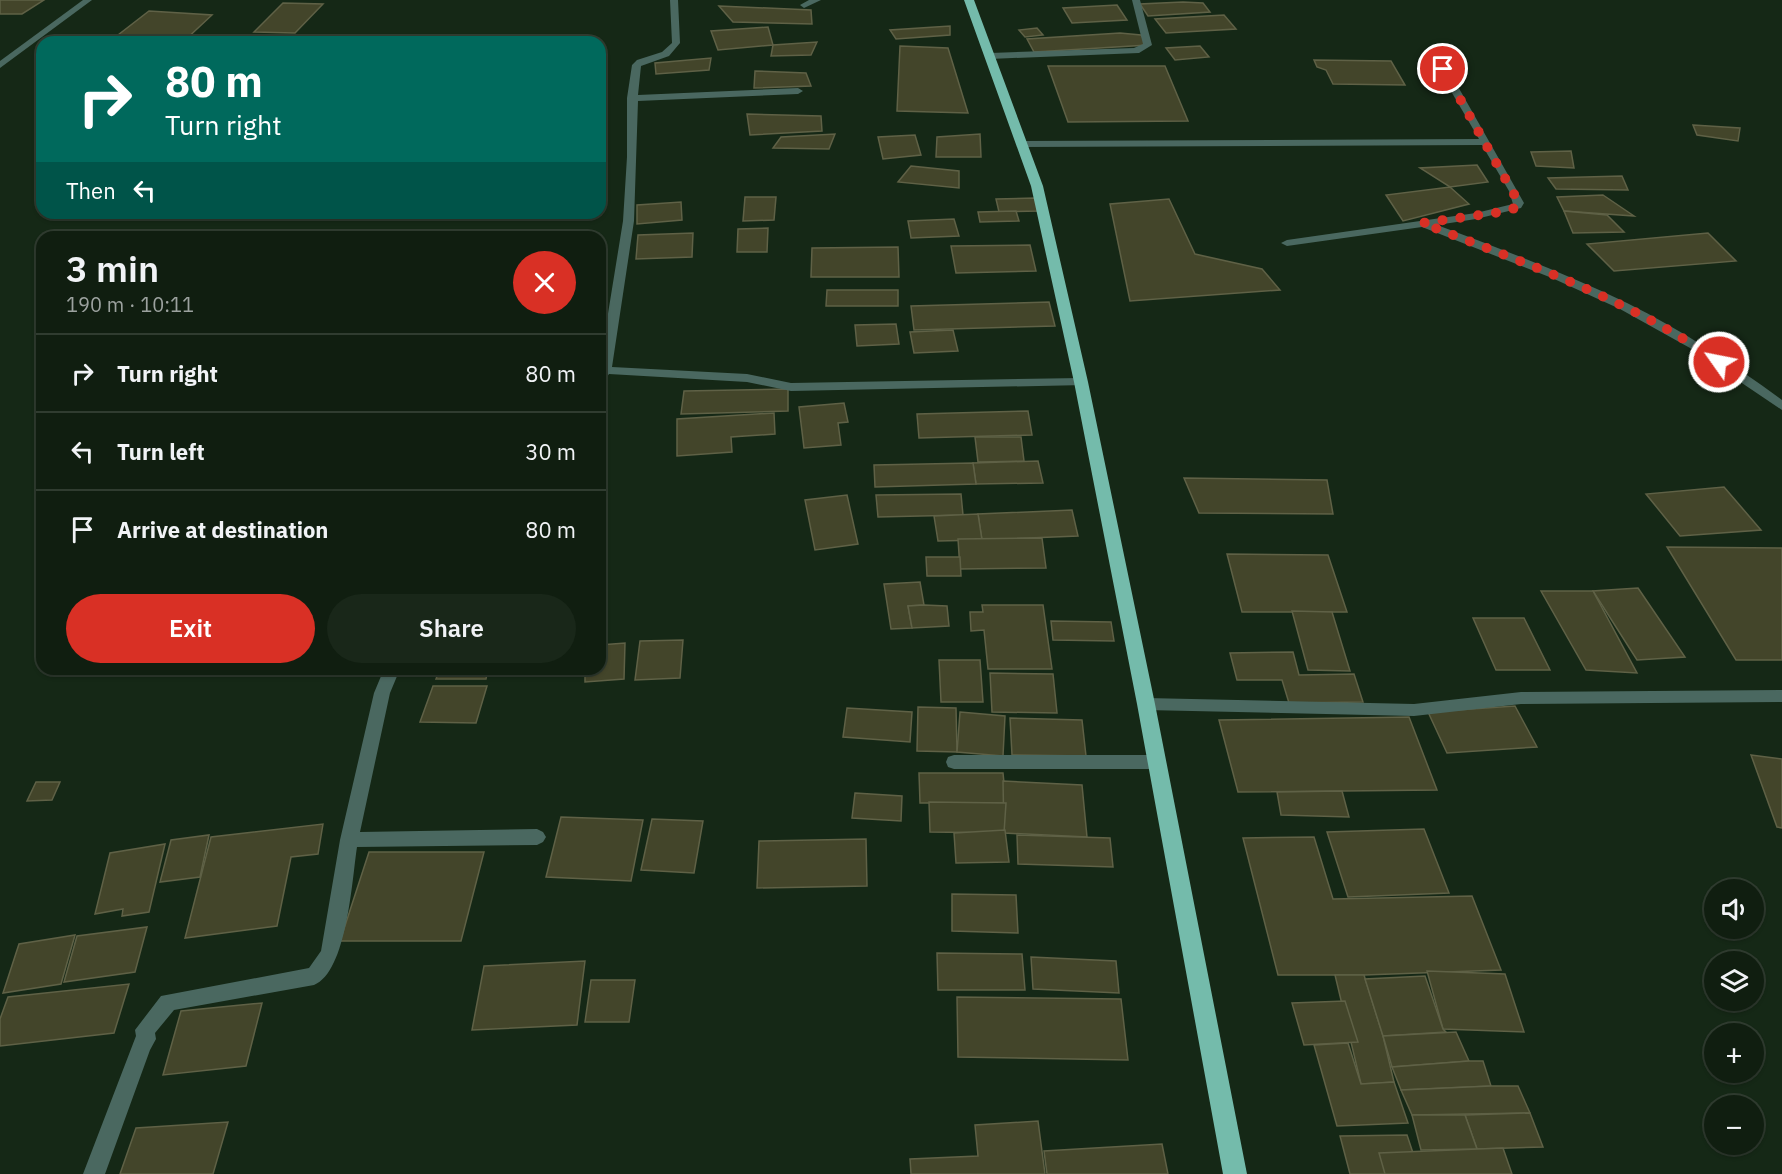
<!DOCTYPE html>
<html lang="en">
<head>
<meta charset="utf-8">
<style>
	body { margin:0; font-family:"IBM Plex Sans",sans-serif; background:#192719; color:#f1f3f6; height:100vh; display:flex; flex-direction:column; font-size:22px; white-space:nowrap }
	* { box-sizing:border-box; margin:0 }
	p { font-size:20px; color:#9ca29f }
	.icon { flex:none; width:33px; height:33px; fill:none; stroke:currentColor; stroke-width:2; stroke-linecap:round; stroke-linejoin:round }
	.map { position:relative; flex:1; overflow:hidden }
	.sheet { position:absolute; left:36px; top:231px; width:570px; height:444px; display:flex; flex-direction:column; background:#101e10; border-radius:18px; box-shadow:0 2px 4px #0004,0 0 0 2px #303c30 }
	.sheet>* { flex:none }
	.banner { position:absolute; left:36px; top:36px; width:570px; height:183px; border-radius:18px; box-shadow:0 2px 4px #0004,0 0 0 2px #303c30; background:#00695c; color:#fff; overflow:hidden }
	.tools { position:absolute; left:1704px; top:879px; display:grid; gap:12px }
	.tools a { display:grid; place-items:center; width:60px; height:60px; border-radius:50%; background:#101e10; box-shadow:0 2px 4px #0004,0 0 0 2px #303c30; font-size:30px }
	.pin { position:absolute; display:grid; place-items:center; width:51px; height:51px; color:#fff; margin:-26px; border:3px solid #fff; border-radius:50%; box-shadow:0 2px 6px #0007 }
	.me { position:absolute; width:66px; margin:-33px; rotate:303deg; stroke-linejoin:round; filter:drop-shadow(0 0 4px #0008) }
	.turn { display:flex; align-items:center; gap:21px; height:126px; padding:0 30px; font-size:27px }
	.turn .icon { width:78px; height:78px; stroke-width:2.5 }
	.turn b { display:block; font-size:42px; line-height:51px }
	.then { display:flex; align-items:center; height:57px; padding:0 30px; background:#0003; gap:12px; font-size:22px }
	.round { display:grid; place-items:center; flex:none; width:63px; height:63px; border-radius:32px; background:#192719 }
	.summary { display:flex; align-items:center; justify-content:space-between; height:102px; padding:0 30px }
	h1 { font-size:36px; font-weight:600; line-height:45px }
	.primary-button { display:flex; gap:12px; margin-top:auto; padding:12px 30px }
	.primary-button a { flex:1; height:69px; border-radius:36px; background:#d93025; color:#fff; font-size:24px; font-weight:600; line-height:69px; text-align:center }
	.primary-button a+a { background:#192719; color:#f1f3f6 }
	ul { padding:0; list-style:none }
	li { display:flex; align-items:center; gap:18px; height:78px; padding:0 30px; border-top:2px solid #303c30 }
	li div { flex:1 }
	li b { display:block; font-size:22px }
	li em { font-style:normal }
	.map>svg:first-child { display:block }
	.building { fill:#43452a; stroke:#5f6146; stroke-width:1.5 }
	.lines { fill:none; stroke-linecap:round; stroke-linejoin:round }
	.minor { fill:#4a6860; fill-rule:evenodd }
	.trunk { fill:#74bbab; fill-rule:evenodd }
	.route { stroke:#d93025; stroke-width:10; stroke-dasharray:0 18 }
</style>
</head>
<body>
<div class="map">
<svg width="1782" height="1174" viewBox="0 0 1782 1174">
	<rect width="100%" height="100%" fill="#152816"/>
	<g class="building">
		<path d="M0 0H44L22 14H0Z"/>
		<path d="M1183 2 1203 3 1210 12 1148 16 1140 4Z"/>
		<path d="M283 3 323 4 295 33 254 32Z"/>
		<path d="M1117 5 1127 20 1072 23 1063 8Z"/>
		<path d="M719 6 811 10 812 24 733 22Z"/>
		<path d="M149 11 212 15 183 42H109Z"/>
		<path d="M1224 15 1236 29 1166 33 1155 19Z"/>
		<path d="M950 26V35L896 39 890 30Z"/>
		<path d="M768 27 773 45 718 50 711 31Z"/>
		<path d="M1037 28 1043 35 1025 37 1019 30Z"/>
		<path d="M1120 33 1141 35 1148 45 1034 52 1027 39Z"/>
		<path d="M817 42 811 55 771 56 773 45Z"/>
		<path d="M900 46 948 48 968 113 897 111Z"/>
		<path d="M1200 46 1209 57 1175 60 1166 48Z"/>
		<path d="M711 58 709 70 656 74 655 63Z"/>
		<path d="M1314 60 1391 61 1405 85 1333 84 1326 70 1317 67Z"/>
		<path d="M1048 66H1165L1188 121 1068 122Z"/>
		<path d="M755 71 806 73 811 86 754 88Z"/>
		<path d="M747 114 821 116 822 131 750 135Z"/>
		<path d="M1693 125 1740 128 1738 141 1697 135Z"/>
		<path d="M835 134 829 149 773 148 781 137Z"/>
		<path d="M980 134 981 157H936L937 137Z"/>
		<path d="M915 135 921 155 883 159 878 137Z"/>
		<path d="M1571 151 1574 168 1536 166 1531 152Z"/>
		<path d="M1477 165 1488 182 1450 187 1420 168Z"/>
		<path d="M911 166 959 171V188L898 182Z"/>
		<path d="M1622 176 1628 190 1556 189 1548 178Z"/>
		<path d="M1450 187 1469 204 1403 221 1386 195Z"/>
		<path d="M1603 195 1634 216 1564 211 1557 197Z"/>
		<path d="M745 197H776L774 220 743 221Z"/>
		<path d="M1035 198 1038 211 999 212 996 199Z"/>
		<path d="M1169 199 1195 254 1262 269 1280 290 1130 301 1110 204Z"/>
		<path d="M681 202 682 220 637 224V205Z"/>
		<path d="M1016 211 1019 221 980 222 978 212Z"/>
		<path d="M1564 211 1607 215 1624 232 1573 233Z"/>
		<path d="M954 219 959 236 911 238 908 221Z"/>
		<path d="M768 228 767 252H737L738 229Z"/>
		<path d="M693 233 692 257 636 259 638 235Z"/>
		<path d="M1708 233 1736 261 1614 271 1587 244Z"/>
		<path d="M1030 245 1036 271 956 273 951 246Z"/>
		<path d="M898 247 899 277H811L812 248Z"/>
		<path d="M827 290H898V306H826Z"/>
		<path d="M1049 302 1055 326 914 330 911 306Z"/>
		<path d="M896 324 899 344 857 346 855 325Z"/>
		<path d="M953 330 958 351 914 353 910 332Z"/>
		<path d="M788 389V411L681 414 684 391Z"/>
		<path d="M844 403 848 422 838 423 841 445 804 448 799 407Z"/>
		<path d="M1028 411 1032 435 919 438 917 414Z"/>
		<path d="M774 413 775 434 731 437 732 452 677 456V419Z"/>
		<path d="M975 437H1021L1024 461 978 462Z"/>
		<path d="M1038 461 1043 483 976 484 973 463Z"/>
		<path d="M973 463 976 484 875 487 874 465Z"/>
		<path d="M1184 478 1327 480 1333 514 1199 513Z"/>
		<path d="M1724 487 1761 530 1680 536 1646 494Z"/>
		<path d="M961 494 963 515 878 517 876 495Z"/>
		<path d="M847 495 858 544 815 550 805 500Z"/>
		<path d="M1072 510 1078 536 982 540 978 514Z"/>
		<path d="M978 514 982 540 938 541 934 516Z"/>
		<path d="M1042 538 1046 568 960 569 958 539Z"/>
		<path d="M1667 547 1782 548V660H1736Z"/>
		<path d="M1227 554 1328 555 1347 612H1242Z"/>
		<path d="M926 557H960L961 576H927Z"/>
		<path d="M920 582 924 605 908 606 912 628 891 629 884 584Z"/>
		<path d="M1638 588 1685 657 1637 660 1593 591Z"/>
		<path d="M1541 591H1593L1637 673 1586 670Z"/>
		<path d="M924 605 947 606 949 626 912 628 908 606Z"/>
		<path d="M982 605H1043L1052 669H988L984 630 971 631 970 612H983Z"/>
		<path d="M1292 611 1332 612 1350 671 1308 670Z"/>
		<path d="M1473 618H1524L1550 670H1496Z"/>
		<path d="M1051 621 1111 622 1114 641 1053 640Z"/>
		<path d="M683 640 680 678 635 680 640 641Z"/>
		<path d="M625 643 624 679 585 682V669H600V645Z"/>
		<path d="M1293 652 1299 675 1354 674 1363 702 1289 703 1282 680H1237L1230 653Z"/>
		<path d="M939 660H980L983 702H941Z"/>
		<path d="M440 669H488L486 679H436Z"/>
		<path d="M990 673 1053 674 1057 713 992 712Z"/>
		<path d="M433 686H487L476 723 420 722Z"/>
		<path d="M1515 706 1537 747 1447 753 1428 712Z"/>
		<path d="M918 707 956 708 957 752 917 751Z"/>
		<path d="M847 708 912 712 910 742 843 737Z"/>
		<path d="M960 712 1005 716 1003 756 957 752Z"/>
		<path d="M1409 717 1437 790 1238 792 1219 720Z"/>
		<path d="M1010 718 1082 720 1086 756 1012 755Z"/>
		<path d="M1751 755 1782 759V828L1777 827Z"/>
		<path d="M919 773H1003L1006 803H920Z"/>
		<path d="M1003 781 1082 785 1087 837 1004 833Z"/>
		<path d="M36 782H60L52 800 27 801Z"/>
		<path d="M1342 791 1349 817 1281 815 1277 792Z"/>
		<path d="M855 793 902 796 901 821 852 818Z"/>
		<path d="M929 802 1006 803 1004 833 930 832Z"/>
		<path d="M561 817 643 820 631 881 546 877Z"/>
		<path d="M652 819 703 821 694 873 641 870Z"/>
		<path d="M323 824 318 854 291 857 277 926 185 938 211 837Z"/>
		<path d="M1424 829 1449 893 1348 897 1327 832Z"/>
		<path d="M1005 830 1009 862 956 863 954 833Z"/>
		<path d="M209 835 200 877 160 882 171 840Z"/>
		<path d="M1017 835 1110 838 1113 867 1018 864Z"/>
		<path d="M1314 837 1333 899 1472 896 1501 970 1364 975H1278L1243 838Z"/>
		<path d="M866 839 867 886 757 888 759 841Z"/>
		<path d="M165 844 149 912 122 916 123 909 95 914 110 853Z"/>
		<path d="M369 852H484L461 941H340Z"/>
		<path d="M952 894 1016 895 1018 933 952 931Z"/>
		<path d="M147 927 135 972 64 982 77 936Z"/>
		<path d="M75 935 61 984 3 993 19 944Z"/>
		<path d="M937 953 1022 954 1025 990H938Z"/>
		<path d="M1031 957 1116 961 1119 993 1033 989Z"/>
		<path d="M585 961 577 1025 472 1030 484 966Z"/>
		<path d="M1427 971 1505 974 1524 1032 1443 1029Z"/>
		<path d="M1335 975H1364L1383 1036 1394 1082 1361 1084Z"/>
		<path d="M1425 976 1443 1029 1446 1032 1383 1036 1365 979Z"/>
		<path d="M591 980H635L629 1022H585Z"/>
		<path d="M129 984 114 1033 0 1046V1019L8 997Z"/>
		<path d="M957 997 1121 999 1128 1060 958 1057Z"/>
		<path d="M1345 1001 1358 1042 1304 1045 1292 1003Z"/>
		<path d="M262 1003 246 1066 163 1075 181 1011Z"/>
		<path d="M1456 1032 1469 1061 1392 1067 1383 1036Z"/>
		<path d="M1348 1043 1361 1084 1394 1082 1408 1123 1337 1126 1314 1045Z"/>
		<path d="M1469 1061H1483L1491 1086 1401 1090 1392 1067Z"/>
		<path d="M1491 1086H1518L1530 1113 1412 1115 1401 1090Z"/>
		<path d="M1530 1113 1543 1147 1477 1149 1465 1115Z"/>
		<path d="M1412 1115H1465L1477 1149 1421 1150Z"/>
		<path d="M1038 1121 1045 1174H911L910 1159 978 1156 975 1125Z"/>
		<path d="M228 1122 213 1174H120L136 1128Z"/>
		<path d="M1407 1135 1420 1174H1350L1340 1136Z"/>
		<path d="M1162 1144 1168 1174H1047L1044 1151Z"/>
		<path d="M1503 1148 1512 1174H1385L1379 1153Z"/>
	</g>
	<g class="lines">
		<g class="minor">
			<path d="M83 0H92L0 68V61Z"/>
			<path d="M670 0H678L680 43 669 56 641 66 638 95 798 88 803 91 798 94 638 101 634 221 612 367 747 374 791 383 1081 378 1085 379 1087 382 1085 385 791 391 747 382 609 374 604 381 600 382V363L623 221 627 157V98L632 65 637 60 662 52 672 43Z"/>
			<path d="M809 0H821L804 8 800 5Z"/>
			<path d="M1132 0H1140L1152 45 1139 53 990 59 986 56 990 53 1134 48 1143 44Z"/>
			<path d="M1443 66 1448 69 1524 203 1521 208 1476 219 1437 225C1501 249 1565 273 1627 303 1682 330 1733 364 1782 400V410L1690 348 1620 309 1552 278 1422 227 1287 246 1281 243 1287 240 1476 213 1513 204 1509 191 1482 145 1022 147 1017 144 1022 141 1479 139 1438 69Z"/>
			<path d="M384 669H400L390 693 360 832 537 829 543 832 546 837 543 842 537 845 357 847C352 880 347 972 314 985L174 1010 155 1033 156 1039 150 1050 105 1174H83L136 1036 135 1030 161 996 309 968 321 951 340 840 374 693Z"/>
			<path d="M1782 690V702L1521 704 1414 716 1146 710 1140 708 1138 704 1140 700 1146 698 1414 704 1521 692Z"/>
			<path d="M954 755H1157L1163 757 1165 762 1163 767 1157 769H954L948 767 946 762 948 757Z"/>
		</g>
		<path class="trunk" d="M964 0H974L1043 186 1088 382 1155 704 1247 1174H1223L1137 704 1074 382 1031 186Z"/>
	</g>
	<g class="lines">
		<path class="route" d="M1443 69 1519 203 1513 209 1501 212 1422 223C1524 263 1629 299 1719 362"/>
	</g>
</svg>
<div class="tools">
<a><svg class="icon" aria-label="sound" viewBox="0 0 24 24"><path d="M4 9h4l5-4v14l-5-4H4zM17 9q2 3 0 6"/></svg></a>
<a><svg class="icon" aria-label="layers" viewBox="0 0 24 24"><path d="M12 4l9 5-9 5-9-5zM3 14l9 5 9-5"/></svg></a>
<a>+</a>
<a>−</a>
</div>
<div class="pin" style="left:1443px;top:69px;background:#d93025"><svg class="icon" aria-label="arrive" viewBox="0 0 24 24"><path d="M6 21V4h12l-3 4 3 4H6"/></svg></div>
<svg class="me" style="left:1719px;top:362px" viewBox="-20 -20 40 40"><circle r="17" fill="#d93025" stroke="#fff" stroke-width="3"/><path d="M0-11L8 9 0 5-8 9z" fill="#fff"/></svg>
<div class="banner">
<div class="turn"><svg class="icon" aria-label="right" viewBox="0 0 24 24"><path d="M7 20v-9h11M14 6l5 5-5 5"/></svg><div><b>80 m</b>Turn right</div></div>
<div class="then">Then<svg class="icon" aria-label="left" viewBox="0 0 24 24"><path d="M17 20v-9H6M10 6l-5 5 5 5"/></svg></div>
</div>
<section class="sheet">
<div class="summary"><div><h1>3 min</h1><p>190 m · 10:11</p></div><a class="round" style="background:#d93025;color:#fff"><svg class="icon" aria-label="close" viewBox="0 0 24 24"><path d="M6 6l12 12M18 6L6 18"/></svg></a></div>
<ul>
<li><svg class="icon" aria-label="right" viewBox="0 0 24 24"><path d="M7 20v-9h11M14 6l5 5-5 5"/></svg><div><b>Turn right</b></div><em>80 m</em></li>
<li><svg class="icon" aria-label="left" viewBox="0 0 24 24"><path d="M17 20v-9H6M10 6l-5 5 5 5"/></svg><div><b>Turn left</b></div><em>30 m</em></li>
<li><svg class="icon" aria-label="arrive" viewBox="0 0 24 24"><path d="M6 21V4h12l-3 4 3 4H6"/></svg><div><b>Arrive at destination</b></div><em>80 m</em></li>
</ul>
<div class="primary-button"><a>Exit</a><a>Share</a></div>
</section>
</div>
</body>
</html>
